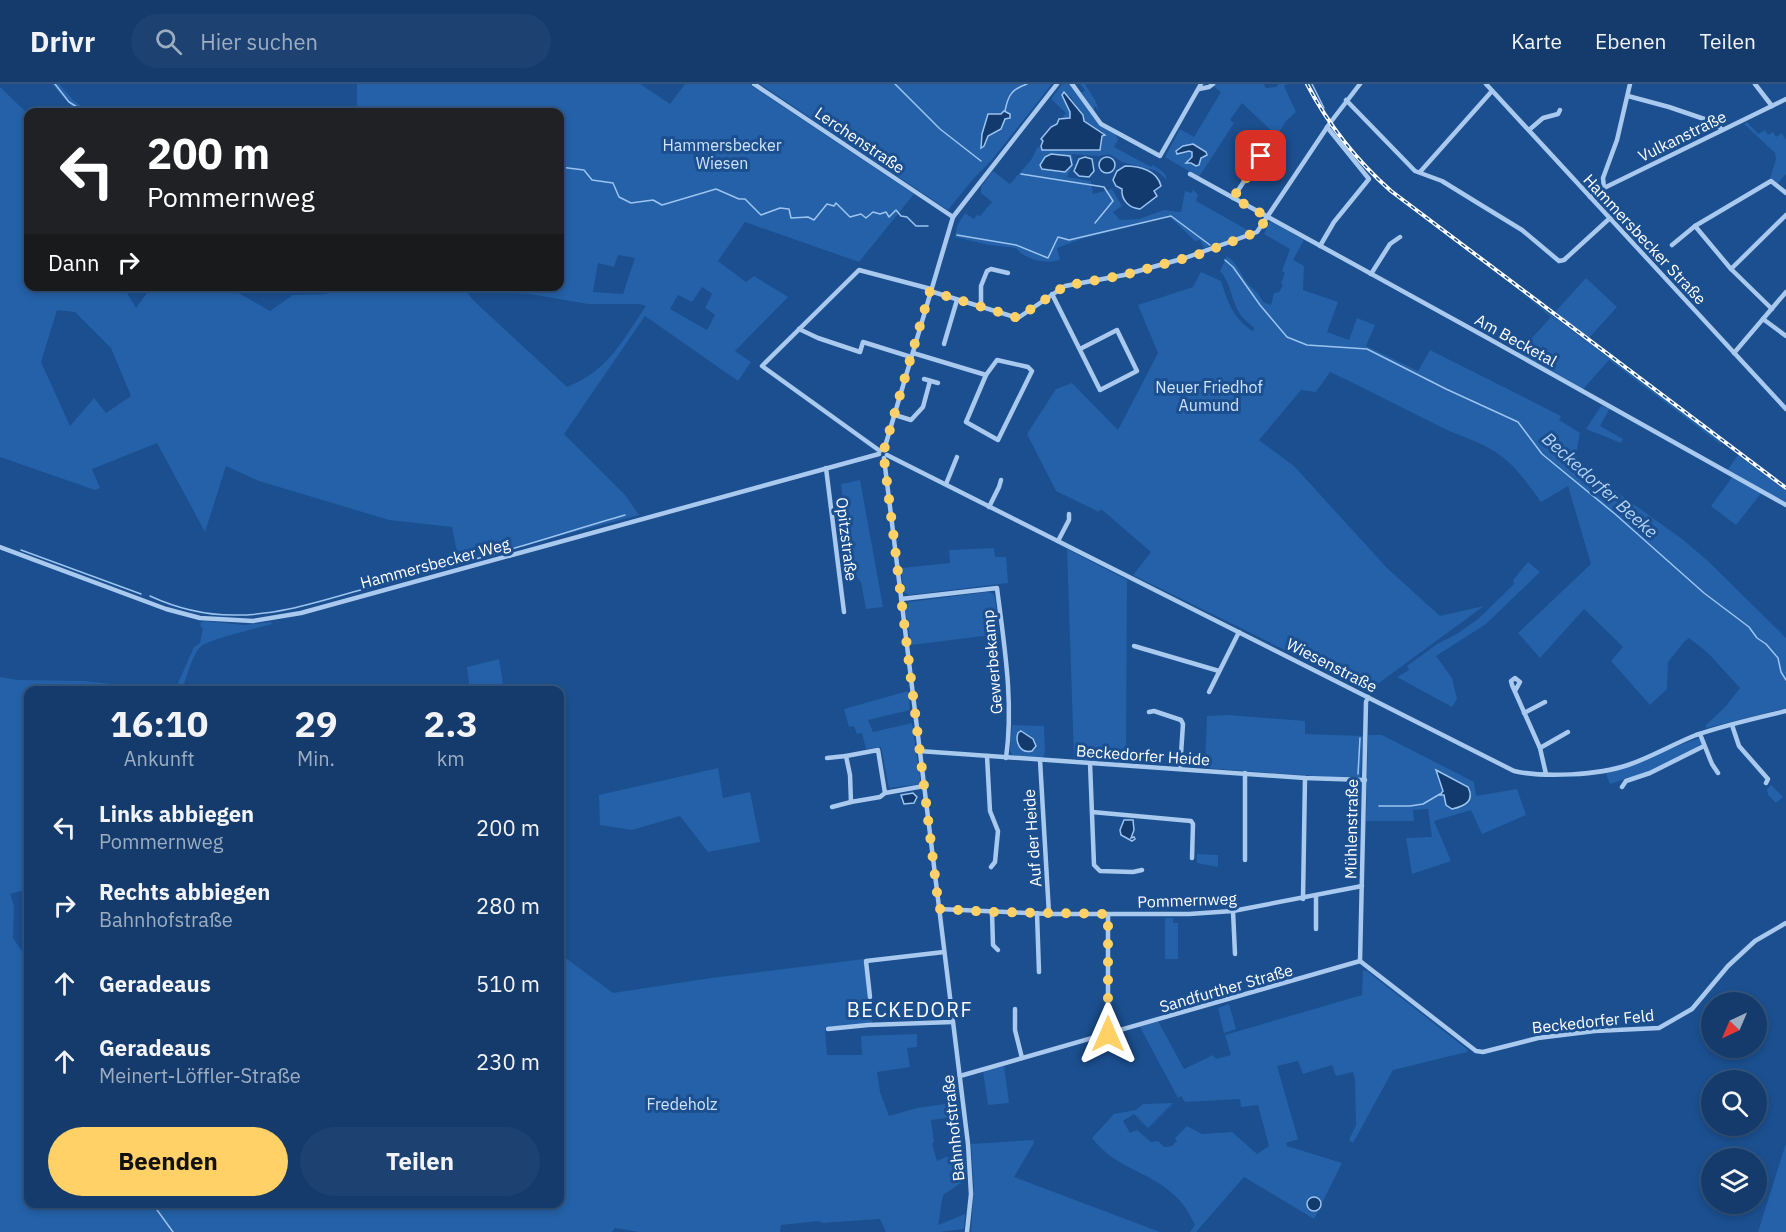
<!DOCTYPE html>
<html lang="de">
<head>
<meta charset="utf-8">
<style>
	body { margin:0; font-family:"IBM Plex Sans",sans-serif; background:#1d4271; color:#f1f3f6; height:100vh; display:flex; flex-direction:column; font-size:22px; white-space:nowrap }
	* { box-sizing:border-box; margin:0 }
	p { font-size:20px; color:#9dadc1 }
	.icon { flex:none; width:33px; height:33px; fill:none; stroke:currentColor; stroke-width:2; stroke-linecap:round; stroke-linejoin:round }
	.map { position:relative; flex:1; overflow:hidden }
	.sheet { position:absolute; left:24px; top:602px; width:540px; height:522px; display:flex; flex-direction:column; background:#143b6b; border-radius:12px; box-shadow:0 3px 9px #0003,0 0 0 2px #33557e }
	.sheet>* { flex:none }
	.banner { position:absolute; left:24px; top:24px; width:540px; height:183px; border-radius:12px; box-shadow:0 3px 9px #0003,0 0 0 2px #33557e; background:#202124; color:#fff; overflow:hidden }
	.needle { width:39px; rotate:224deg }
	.tools { position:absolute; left:1701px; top:908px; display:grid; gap:12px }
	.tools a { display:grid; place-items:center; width:66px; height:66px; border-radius:50%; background:#143b6b; box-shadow:0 3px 9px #0003,0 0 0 2px #33557e; font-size:30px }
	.pin { position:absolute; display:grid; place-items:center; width:51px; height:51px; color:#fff; margin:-26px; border-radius:12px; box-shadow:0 3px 9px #0006 }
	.me { position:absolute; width:66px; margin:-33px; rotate:0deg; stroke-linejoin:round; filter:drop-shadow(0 0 4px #0008) }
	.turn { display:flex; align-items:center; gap:21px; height:126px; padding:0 24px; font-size:27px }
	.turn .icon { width:78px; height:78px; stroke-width:2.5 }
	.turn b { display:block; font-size:42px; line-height:51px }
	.then { display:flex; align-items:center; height:57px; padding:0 24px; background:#0003; gap:12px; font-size:22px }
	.eta { display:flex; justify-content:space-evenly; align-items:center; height:102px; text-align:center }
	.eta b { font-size:36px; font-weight:700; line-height:42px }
	.cta { display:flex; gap:12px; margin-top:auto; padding:12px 24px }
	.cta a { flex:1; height:69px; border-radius:36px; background:#ffd166; color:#111; font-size:24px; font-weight:700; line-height:69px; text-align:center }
	.cta a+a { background:#1d4271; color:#f1f3f6 }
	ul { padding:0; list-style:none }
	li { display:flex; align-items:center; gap:18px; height:78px; padding:0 24px }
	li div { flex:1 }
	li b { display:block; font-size:22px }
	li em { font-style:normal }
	header { display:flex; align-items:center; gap:36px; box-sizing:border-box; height:84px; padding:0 30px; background:#143b6b; border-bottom:2px solid #33557e }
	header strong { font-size:28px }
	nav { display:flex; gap:33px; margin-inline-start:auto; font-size:21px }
	.search { width:420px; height:54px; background:#1d4271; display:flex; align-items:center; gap:15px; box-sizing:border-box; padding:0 21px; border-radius:33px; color:#9dadc1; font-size:22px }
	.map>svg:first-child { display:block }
	.green { fill:#2461a8; fill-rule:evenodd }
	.water { fill:#123a6d; stroke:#9cc4f0; stroke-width:1.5 }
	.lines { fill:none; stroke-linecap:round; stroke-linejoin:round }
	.stream { stroke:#9cc4f0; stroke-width:1.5 }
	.minor { stroke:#a9c9ee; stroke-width:4.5 }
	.rail-casing { stroke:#fff; stroke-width:4 }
	.rail { stroke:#1b4f8f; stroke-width:1.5; stroke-dasharray:4.5; stroke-linecap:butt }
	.route { stroke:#ffd166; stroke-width:10; stroke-dasharray:0 18 }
	.labels { text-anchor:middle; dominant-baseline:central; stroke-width:6; stroke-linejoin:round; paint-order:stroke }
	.street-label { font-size:16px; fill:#fff; stroke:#1b4f8f }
	.park-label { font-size:16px; fill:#cfe3fa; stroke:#1b4f8f }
	.water-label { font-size:18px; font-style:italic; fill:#b5d3f5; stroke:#1b4f8f }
	.quarter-label { font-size:20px; letter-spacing:1.5px; fill:#fff; stroke:#1b4f8f }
</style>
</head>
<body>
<header>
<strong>Drivr</strong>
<div class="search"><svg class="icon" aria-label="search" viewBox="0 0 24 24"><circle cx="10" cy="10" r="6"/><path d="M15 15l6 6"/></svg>Hier suchen</div>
<nav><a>Karte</a><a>Ebenen</a><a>Teilen</a></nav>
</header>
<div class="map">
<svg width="1786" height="1148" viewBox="0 0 1786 1148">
	<rect width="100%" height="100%" fill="#1b4f8f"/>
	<g class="green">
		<path d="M52 0H59L73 16 89 28C73 29 62 11 52 0Z"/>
		<path d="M357 0H640L670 20 685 0H749L914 110 859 178 745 138 718 177 746 198 754 192 788 213 735 267 751 278 738 297 645 232 564 350 625 411 639 431 487 471 483 462 457 468 452 443 389 436 259 397 226 382 205 448 157 359 92 385 100 404 95 406 0 373V3L28 30V202L128 203 129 204 126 207 136 224 152 202 228 203 270 227 293 211 327 210 331 203 560 202V28H357ZM618 171 635 174 623 210 593 208 598 179 614 183ZM467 203 506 209 530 210 588 220H639L646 222C622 257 608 287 567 303L473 216 466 207ZM702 203 712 210 705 224 715 231 707 246 670 225 678 211 692 218ZM57 226 75 228 111 264 131 312 106 329 94 314 70 342 41 278Z"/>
		<path d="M760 0H1052L991 77 974 94 948 126ZM1003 29 1007 30C999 45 1002 43 988 52L984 62 980 63 988 30Z"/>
		<path d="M1062 0H1070L1100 42 1116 51 1118 56 1114 63 1151 83 1153 81C1159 85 1166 88 1167 96L1157 87 1122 78 1109 70 1098 72 1071 70C1076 77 1071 85 1067 93L1091 97 1093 110 1112 105 1122 122 1113 128 1120 136 1139 135 1164 126 1181 128 1185 107 1192 109 1193 105 1198 111 1196 117 1251 148 1204 164 1200 156 1195 157 1170 133 1164 134 1081 155 1057 164 1060 176C1046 180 1025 176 1016 164L989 161 955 153 957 142 965 129 974 135 977 131 980 132 992 118 981 109V103L993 87 1010 100 1031 76 1038 62 1042 66 1091 67H1096L1102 63V52L1105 51 1102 47 1097 46 1084 37 1083 31 1070 12 1062 11 1070 28V35H1061L1066 29 1051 15Z"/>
		<path d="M1080 0H1085L1096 18 1099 27 1095 22 1094 27 1082 9 1085 6Z"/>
		<path d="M1215 0H1263L1266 4 1276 3 1279 0H1287L1284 2 1296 28 1286 37 1277 52 1242 19 1230 36 1234 39 1199 93 1165 73 1180 45 1194 53 1221 8 1214 3ZM1193 60 1203 66 1199 81 1188 79 1187 76 1192 72V68L1179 63Z"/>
		<path d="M1747 38 1758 50 1765 46 1768 51 1773 48 1776 53 1782 49 1786 56V90L1778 99 1770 94 1776 75 1775 69 1744 40Z"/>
		<path d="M1270 137 1304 156 1293 176 1304 182 1303 206 1338 218 1327 248 1349 256 1357 234 1375 241 1366 262 1418 287 1430 266 1561 332 1559 336 1580 349 1576 370 1582 383 1682 455 1707 476 1786 554V624L1706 644V641L1726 622 1740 604 1708 569 1689 554 1684 558 1668 578 1667 605 1650 621 1611 577 1623 563 1584 525 1540 574 1518 549 1591 480 1568 402 1541 418C1530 403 1520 388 1506 376 1487 359 1463 354 1441 343 1404 325 1367 305 1330 288L1316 308 1301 306 1259 356 1294 382 1387 484 1440 532 1484 522 1368 607 1133 491 1151 468 1101 425 1099 428 1056 407 1027 350 1056 305 1072 299 1118 346 1158 269 1138 221 1193 203 1201 188 1221 197C1228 218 1233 235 1253 247L1254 244C1246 237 1238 230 1235 220 1230 208 1229 197 1220 187L1227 172C1239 180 1241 194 1251 203 1257 209 1259 210 1263 218L1271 221 1274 209 1279 208 1283 201 1281 199 1285 189 1282 187 1290 165 1264 150Z"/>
		<path d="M1586 194 1617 223 1589 254 1555 228Z"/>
		<path d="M1515 204 1722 358 1720 360 1609 276 1583 305 1518 269 1551 233Z"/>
		<path d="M1601 322 1610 324 1600 342 1623 355 1621 359 1586 345Z"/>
		<path d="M1738 371 1786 407V419L1763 407 1736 441 1711 422 1734 391 1727 387Z"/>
		<path d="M860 396 883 523 866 525 861 498 853 489 841 400Z"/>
		<path d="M994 464 995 473H1006L1008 499 909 511 904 508 901 484 950 479 949 466Z"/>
		<path d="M1067 465 1127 496 1126 679 1074 675Z"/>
		<path d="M1528 478 1540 488 1486 540 1436 572 1452 594 1457 615 1452 623 1397 593 1409 586 1407 582 1437 560 1457 550 1478 535 1514 500 1513 496Z"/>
		<path d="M987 508 992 509 995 513 999 550 911 561 905 525 909 518Z"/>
		<path d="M205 537 244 541 271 538 272 540C258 544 209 555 200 563 194 569 184 597 183 606H175L194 563 200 559 203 544 200 542 201 538Z"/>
		<path d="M499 575 504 606H470L467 583Z"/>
		<path d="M0 593 17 596 84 597 170 606H28V805L10 810 14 822 13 854 28 876V1119H560V870L613 909 711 894 864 875 872 939 825 944 827 971H862L861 952 917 950V963L907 964 910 983 877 988 880 1008 889 1032 917 1024 959 1018 961 1032 931 1036 934 1058 932 1060 937 1077 946 1073 966 1076 967 1095 943 1111 938 1141 965 1130 964 1145 939 1148H886L880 1135 822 1139 819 1137 781 1141 780 1148H639L615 1144 612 1148H0Z"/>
		<path d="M908 607 910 626 868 636 873 648 912 639 921 700 889 704 881 663 866 665 862 649 857 650 854 642 849 643 844 625Z"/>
		<path d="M1228 631 1305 637V650L1363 652 1360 693 1356 695 1205 684 1207 632Z"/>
		<path d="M1012 641 1044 642 1045 668 1043 674 1012 671 1010 666Z"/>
		<path d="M1368 651H1382L1474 698 1476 712 1517 705 1526 731 1482 750 1471 726 1434 737 1451 777 1412 790 1406 754 1432 753 1428 725 1413 726 1414 737H1366Z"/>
		<path d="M1700 654 1702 660 1656 685 1610 700 1606 690C1638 680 1668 664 1700 654Z"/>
		<path d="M718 684 723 714 750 708 760 758 708 768 680 732 632 746 600 741 599 711Z"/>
		<path d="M1771 701 1783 713 1776 719 1768 711 1767 705Z"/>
		<path d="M1197 770 1218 771V783L1197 779Z"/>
		<path d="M1165 834H1173V839H1178V875H1165Z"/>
		<path d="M1363 886 1367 887 1468 966 1467 968 1393 986 1353 1059 1349 1056 1356 1041 1355 996 1353 988 1336 992 1332 981 1303 990 1298 977 1277 982 1298 1055 1286 1059 1287 1062 1342 1079 1314 1135 1244 1093 1196 1148H1190L1195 1141C1189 1129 1183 1118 1173 1110 1147 1086 1117 1086 1092 1054L1114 1030 1136 1026 1143 1020 1173 1019 1148 1044 1134 1030 1123 1037 1130 1049 1137 1046 1151 1058 1158 1057 1164 1063 1172 1062 1177 1057 1175 1054 1187 1042 1202 1050 1232 1048 1257 1070 1269 1062 1258 1021 1241 1023 1240 1015 1185 1018 1181 1012 1178 1014 1140 943 1158 937 1184 985 1213 971 1216 975 1231 971 1225 951 1362 911Z"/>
		<path d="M1229 920 1236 945 1224 949 1218 924Z"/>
		<path d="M1004 982 1009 1019 988 1021 983 987Z"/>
		<path d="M1033 1056 1034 1059 1014 1093 1160 1148H971L974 1103 971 1060Z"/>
		<path d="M1786 1059V1148H1758Z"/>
	</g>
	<g class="water">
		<path d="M1064 8 1083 31 1084 37 1105 51 1102 52 1100 66H1042L1041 62 1043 57 1041 55 1051 43 1057 40 1059 35 1070 34V28L1062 11Z"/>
		<path d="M1004 27 1010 30V34L1005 35 1001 45 988 52 984 62 981 64 982 50 988 30H1001Z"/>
		<path d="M1193 60 1206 68 1207 71 1201 74 1199 81 1196 82 1191 79H1186L1192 73V68L1189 67 1177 70 1176 67 1183 62Z"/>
		<path d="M1051 70 1070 72 1072 81 1065 88 1042 85 1040 81 1045 73Z"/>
		<path d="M1085 73 1092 75 1094 87 1089 93 1079 92 1074 87 1079 75Z"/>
		<circle cx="1107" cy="81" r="8"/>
		<path d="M1125 82C1139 82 1157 86 1161 102L1154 107 1157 112 1140 125C1129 124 1121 116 1122 105L1116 102 1113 96 1117 87Z"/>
		<path d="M1021 647 1033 655 1036 662 1032 667C1020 670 1015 658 1018 649Z"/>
		<path d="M1436 686 1468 703C1475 717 1465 722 1452 725L1446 721 1444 711H1440L1443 707Z"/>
		<path d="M913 709 917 713 914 719 904 720 901 711Z"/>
		<path d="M1124 736H1133L1134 746 1131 754 1134 753 1135 755 1132 757 1121 751 1120 746Z"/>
		<circle cx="1314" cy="1120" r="7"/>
	</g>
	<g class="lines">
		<g class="stream">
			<path d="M55 0 69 18 85 28"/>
			<path d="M895 0 940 45 981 77"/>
			<path d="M1312 0 1324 24"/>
			<path d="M1005 27C1008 11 1012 5 1027 0"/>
			<path d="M560 83 584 86 592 96 613 99 619 113 631 119 653 116 662 121 716 105 739 115H745L761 131 780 124 789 125 791 134 808 133 814 136 827 120 834 122 836 119 850 133 861 130 866 134 873 128 880 130 886 128 889 133 896 126 901 132 907 133 916 142H928"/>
			<path d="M1021 90 1104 103 1113 117 1095 139"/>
			<path d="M957 151 1016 161 1048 174 1058 153 1069 156 1171 132 1210 161"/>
			<path d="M1225 176 1233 183 1260 221 1287 253 1307 261 1367 265 1446 305 1518 338 1542 370 1615 430 1704 509 1749 543 1757 554 1766 560 1778 574 1781 588 1786 596"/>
			<path d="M21 466 141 510"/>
			<path d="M150 512C176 524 205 531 233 531 280 532 327 515 371 503 417 491 462 479 508 466 547 455 586 442 625 431"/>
			<path d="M1358 690 1360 654"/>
			<path d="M1379 722H1410L1423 720 1440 710"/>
			<path d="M152 1119 173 1148"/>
		</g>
		<g class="minor">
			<path d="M754 0 953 133"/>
			<path d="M1072 0 1101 40 1160 72 1201 0"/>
			<path d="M1486 0 1786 325"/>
			<path d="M1755 0 1772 22"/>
			<path d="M1199 5 1209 3 1213 0"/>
			<path d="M1628 12 1669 23 1716 39 1722 46"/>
			<path d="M1346 16 1415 87 1442 97 1481 121 1522 146 1559 177 1564 176 1610 134"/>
			<path d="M1529 46 1543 34 1558 30 1560 26"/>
			<path d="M1420 88 1492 7"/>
			<path d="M1190 90 1484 252 1786 421"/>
			<path d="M1604 104 1603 94 1617 56 1630 0"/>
			<path d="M1590 113 1604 104 1786 15"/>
			<path d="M1233 114 1268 61 1264 57"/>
			<path d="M1695 142 1731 185 1772 225"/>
			<path d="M1672 161 1695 142 1771 97 1786 109"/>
			<path d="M1320 162 1334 138 1369 95 1327 43"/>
			<path d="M1731 185 1786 131"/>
			<path d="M1371 190 1390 160 1400 153"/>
			<path d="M930 207 1018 234 1065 202 1124 191 1185 174 1257 148 1330 39 1360 0"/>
			<path d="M1052 210 1100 306 1137 287 1117 246 1080 265"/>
			<path d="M981 223V202L987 187 991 185 1008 189"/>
			<path d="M1763 235 1786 252"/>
			<path d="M799 245 818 254 860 268 863 258 911 273"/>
			<path d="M944 260 957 216"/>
			<path d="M913 269 986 291"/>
			<path d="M1734 269 1786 208"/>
			<path d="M997 276 1028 283 1032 287 998 356 966 338 986 291Z"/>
			<path d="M924 295 938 299"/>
			<path d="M895 331 911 336 923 323 930 297"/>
			<path d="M884 366 953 133 1057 0"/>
			<path d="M880 367 762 282 859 186 931 205"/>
			<path d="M887 371 1514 687C1544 694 1599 691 1628 681 1652 673 1673 660 1696 651 1725 641 1756 634 1786 627"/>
			<path d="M884 374 968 1060 971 1110 967 1148"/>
			<path d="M826 384 844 528"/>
			<path d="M946 400 957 373"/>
			<path d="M989 423 999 403 1001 396"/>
			<path d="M1058 457 1069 436V430"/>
			<path d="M0 463 166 525 200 534 253 537 301 529 879 370"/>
			<path d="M901 515 997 504C1004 560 1014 618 1006 674"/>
			<path d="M1134 562 1219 587"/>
			<path d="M1515 607 1520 598 1515 594 1511 597 1512 601 1540 664 1546 690"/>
			<path d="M1209 608 1239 548"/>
			<path d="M1149 628 1154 627 1181 636 1183 640 1180 685"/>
			<path d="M1524 629 1545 618"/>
			<path d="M1732 641 1739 662 1768 695 1766 699"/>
			<path d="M1700 650 1712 680 1718 689"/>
			<path d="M1540 664 1568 648"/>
			<path d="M919 667 1305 694 1365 696"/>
			<path d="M987 672 990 727 998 747 995 778 991 783"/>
			<path d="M827 674 846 672"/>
			<path d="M1040 676 1049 830"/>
			<path d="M1090 679 1094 781 1100 787 1133 788 1142 786"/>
			<path d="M1245 689V776"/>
			<path d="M1622 703 1626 697 1650 689 1704 662"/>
			<path d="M885 709 880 713 851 718 850 691 846 672 878 666 885 709 924 702"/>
			<path d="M832 723 851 718"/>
			<path d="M1092 728 1191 737 1193 740 1192 774"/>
			<path d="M1316 812V845"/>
			<path d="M1303 815 1305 694"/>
			<path d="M939 825 1049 830H1189L1233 827 1362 802"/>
			<path d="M1233 827 1235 870"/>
			<path d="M992 828 993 861 998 866"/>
			<path d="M1037 829 1039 888"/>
			<path d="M1360 877 1476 967 1483 968 1538 954 1595 947 1659 944 1692 925 1728 882 1755 857 1786 839"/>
			<path d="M1360 877 1366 618 1368 613"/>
			<path d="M870 913 866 877 944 868"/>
			<path d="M1015 925V946L1022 974"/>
			<path d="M828 945 868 941 952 938"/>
			<path d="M1108 950V830"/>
			<path d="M960 992 1360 877"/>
		</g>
		<g class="rail-casing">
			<path id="rail" d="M1307 0C1329 42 1356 76 1391 107L1786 404"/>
		</g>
		<use href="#rail" class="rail"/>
	</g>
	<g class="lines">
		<path class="route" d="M1108 950V830L992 828 939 825 884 374 887 370 884 366 930 207 1018 234 1065 202 1124 191 1197 171 1257 148 1268 133 1233 114 1261 72"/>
	</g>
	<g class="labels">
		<g class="street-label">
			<text transform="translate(1682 52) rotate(-26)">Vulkanstraße</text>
			<text transform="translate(860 56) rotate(34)">Lerchenstraße</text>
			<text transform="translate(1645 155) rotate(47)">Hammersbecker Straße</text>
			<text transform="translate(1516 256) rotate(29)">Am Becketal</text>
			<text transform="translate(847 455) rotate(83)">Opitzstraße</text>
			<text transform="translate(435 479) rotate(-15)">Hammersbecker Weg</text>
			<text transform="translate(992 578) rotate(-95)">Gewerbekamp</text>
			<text transform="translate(1332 581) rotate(27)">Wiesenstraße</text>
			<text transform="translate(1143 671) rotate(4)">Beckedorfer Heide</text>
			<text transform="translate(1351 745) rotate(-89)">Mühlenstraße</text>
			<text transform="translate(1032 754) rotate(-94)">Auf der Heide</text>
			<text transform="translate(1187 816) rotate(-2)">Pommernweg</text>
			<text transform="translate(1226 904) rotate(-16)">Sandfurther Straße</text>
			<text transform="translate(1593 937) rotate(-6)">Beckedorfer Feld</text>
			<text transform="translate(953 1044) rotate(-96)">Bahnhofstraße</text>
		</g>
		<g class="park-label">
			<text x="722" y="61">Hammersbecker<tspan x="722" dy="18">Wiesen</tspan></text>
			<text x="1209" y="303">Neuer Friedhof<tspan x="1209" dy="18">Aumund</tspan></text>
			<text x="682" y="1020">Fredeholz</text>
		</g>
		<g class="water-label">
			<text transform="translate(1600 401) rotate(42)">Beckedorfer Beeke</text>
		</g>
		<g class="quarter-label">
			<text x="910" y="925">BECKEDORF</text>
		</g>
	</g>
</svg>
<div class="tools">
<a><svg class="needle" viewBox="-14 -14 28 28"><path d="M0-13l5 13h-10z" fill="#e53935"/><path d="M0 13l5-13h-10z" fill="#9dadc1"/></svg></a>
<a><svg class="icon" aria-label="search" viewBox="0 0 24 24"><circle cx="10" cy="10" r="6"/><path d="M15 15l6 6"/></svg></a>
<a><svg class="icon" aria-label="layers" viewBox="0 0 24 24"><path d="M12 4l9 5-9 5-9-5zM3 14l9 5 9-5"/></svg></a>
</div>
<div class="pin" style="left:1261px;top:72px;background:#d93025"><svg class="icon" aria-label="arrive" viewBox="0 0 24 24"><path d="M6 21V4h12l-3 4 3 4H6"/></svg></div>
<svg class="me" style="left:1108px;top:950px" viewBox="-20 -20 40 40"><path d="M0-17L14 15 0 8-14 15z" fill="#ffd166" stroke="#fff" stroke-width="4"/></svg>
<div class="banner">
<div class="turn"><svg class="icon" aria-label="left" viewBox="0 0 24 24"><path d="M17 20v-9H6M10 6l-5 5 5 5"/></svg><div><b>200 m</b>Pommernweg</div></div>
<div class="then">Dann<svg class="icon" aria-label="right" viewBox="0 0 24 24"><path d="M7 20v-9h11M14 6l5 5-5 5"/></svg></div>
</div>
<section class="sheet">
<div class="eta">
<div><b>16:10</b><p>Ankunft</p></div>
<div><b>29</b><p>Min.</p></div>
<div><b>2.3</b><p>km</p></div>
</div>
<ul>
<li><svg class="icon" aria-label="left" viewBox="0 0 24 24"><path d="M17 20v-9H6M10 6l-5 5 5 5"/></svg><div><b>Links abbiegen</b><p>Pommernweg</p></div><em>200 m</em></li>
<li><svg class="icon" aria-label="right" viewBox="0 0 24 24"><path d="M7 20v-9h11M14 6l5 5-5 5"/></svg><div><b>Rechts abbiegen</b><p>Bahnhofstraße</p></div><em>280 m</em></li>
<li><svg class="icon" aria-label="ahead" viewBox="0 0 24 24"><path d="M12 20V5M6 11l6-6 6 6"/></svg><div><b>Geradeaus</b></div><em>510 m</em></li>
<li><svg class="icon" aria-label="ahead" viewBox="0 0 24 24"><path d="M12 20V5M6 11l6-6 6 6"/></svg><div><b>Geradeaus</b><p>Meinert-Löffler-Straße</p></div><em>230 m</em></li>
</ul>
<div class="cta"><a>Beenden</a><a>Teilen</a></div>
</section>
</div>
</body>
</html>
